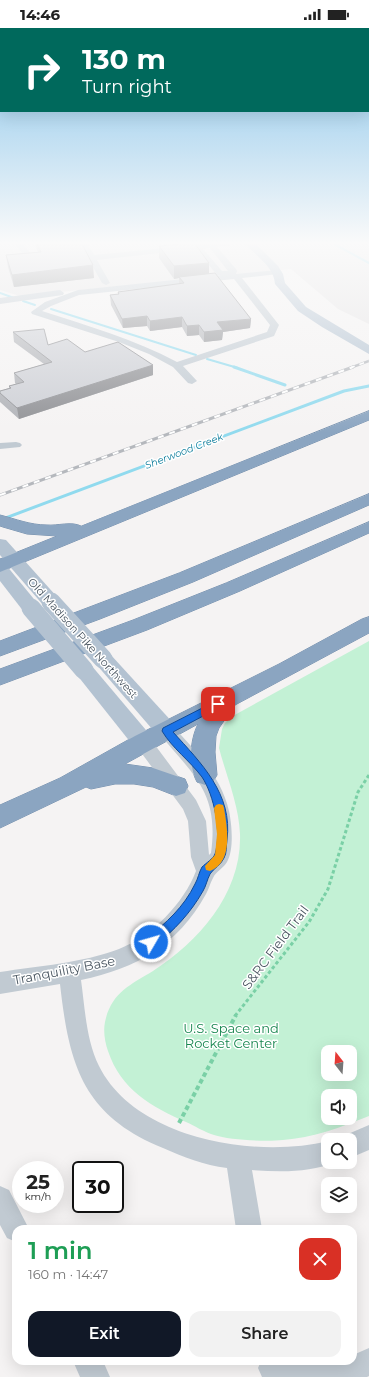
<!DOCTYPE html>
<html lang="en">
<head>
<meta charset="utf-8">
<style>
	body { margin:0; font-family:Montserrat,sans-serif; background:#f2f2f2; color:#222; height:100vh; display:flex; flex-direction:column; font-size:15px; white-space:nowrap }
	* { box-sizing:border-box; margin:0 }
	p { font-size:13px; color:#767676 }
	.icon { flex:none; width:22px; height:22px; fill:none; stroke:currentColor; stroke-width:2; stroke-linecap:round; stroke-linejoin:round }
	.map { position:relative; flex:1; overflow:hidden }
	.drawer { position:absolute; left:12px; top:1197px; width:345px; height:140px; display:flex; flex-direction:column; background:#fff; border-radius:12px; box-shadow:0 4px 16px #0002 }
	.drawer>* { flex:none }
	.guide { position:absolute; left:0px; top:0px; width:369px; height:84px; box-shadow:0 4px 16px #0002; background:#00695c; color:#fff; overflow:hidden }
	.needle { width:26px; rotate:343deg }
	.controls { position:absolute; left:321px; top:1017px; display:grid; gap:8px }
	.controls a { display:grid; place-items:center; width:36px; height:36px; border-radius:8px; background:#fff; box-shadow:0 4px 16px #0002; font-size:20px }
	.speed { position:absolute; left:12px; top:1133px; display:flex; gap:8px; font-size:20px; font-weight:700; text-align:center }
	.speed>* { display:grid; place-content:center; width:52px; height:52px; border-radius:50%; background:#fff; box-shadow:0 4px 16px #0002; line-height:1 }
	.speed small { font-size:10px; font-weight:400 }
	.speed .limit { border:2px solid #111; border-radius:6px; background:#fff; color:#111 }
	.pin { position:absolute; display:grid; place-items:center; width:34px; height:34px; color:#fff; margin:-17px; border-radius:8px; box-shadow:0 2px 6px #0006 }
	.me { position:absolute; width:44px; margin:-22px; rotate:52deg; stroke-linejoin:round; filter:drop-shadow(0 0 3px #0008) }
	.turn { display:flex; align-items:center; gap:14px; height:84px; padding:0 16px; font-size:18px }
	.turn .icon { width:52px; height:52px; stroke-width:2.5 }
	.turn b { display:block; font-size:28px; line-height:34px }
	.round { display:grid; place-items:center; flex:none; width:42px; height:42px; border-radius:12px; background:#f2f2f2 }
	.headline { display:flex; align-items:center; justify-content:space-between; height:68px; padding:0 16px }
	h1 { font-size:24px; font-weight:600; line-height:30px; color:#1e9e55 }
	.button { display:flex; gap:8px; margin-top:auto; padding:8px 16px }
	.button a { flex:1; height:46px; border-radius:12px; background:#111827; color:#fff; font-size:16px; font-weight:600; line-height:46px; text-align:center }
	.button a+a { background:#f2f2f2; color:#222 }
	.status { display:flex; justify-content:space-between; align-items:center; height:28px; padding:0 20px; background:#fff; direction:ltr }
	.status svg { height:11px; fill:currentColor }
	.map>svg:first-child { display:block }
	.education { fill:#e6e4e5 }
	.green { fill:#c3f1d5; fill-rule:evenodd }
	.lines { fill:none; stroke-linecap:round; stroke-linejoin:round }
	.stream-far1 { stroke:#90daee; stroke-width:2 }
	.stream { stroke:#90daee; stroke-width:3 }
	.highway-casing { stroke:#7690ad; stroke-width:1 }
	.path-far1 { stroke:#7ad0a6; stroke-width:3; stroke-dasharray:3.5 2.5; stroke-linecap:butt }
	.path { stroke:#7ad0a6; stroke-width:4; stroke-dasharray:4.5 3; stroke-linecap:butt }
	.minor { fill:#c1cad2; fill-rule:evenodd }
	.major { fill:#b3c2d1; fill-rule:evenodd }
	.highway { fill:#8ba5c1; fill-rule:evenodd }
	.rail-far1-casing { stroke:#b5b8bd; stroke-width:2.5 }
	.rail-casing { stroke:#b5b8bd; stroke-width:3 }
	.rail-far1 { stroke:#fff; stroke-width:1.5; stroke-dasharray:5; stroke-linecap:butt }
	.rail { stroke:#fff; stroke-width:2; stroke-dasharray:6; stroke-linecap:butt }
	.major-bridge { stroke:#b3c2d1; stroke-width:19 }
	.wall { fill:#b0b2b7 }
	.shaded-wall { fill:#909195 }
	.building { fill:#cdcfd5; stroke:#909195 }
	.route { fill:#1a73e8; stroke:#114b97 }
	.slow { fill:#f59e0b }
	.labels { text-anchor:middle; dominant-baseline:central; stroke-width:3; stroke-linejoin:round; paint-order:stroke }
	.far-water-label { font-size:10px; font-style:italic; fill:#0c7c9b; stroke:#fff }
	.street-label { font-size:11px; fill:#4a5661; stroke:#fff }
	.near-street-label { font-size:13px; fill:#4a5661; stroke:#fff }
	.near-park-label { font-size:13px; fill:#17864f; stroke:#fff }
</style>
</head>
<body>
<div class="status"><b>14:46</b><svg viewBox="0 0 49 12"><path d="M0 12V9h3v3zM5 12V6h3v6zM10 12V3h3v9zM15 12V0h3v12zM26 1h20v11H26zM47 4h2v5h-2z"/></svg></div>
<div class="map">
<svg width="369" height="1349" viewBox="0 0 369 1349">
	<rect width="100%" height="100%" fill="#f5f3f3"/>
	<path class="education" d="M0 216H369V296L338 281 291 241 20 268 0 262Z"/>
	<path class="green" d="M369 613V1088C342 1099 312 1110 283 1112 266 1114 229 1112 214 1107 204 1104 195 1098 186 1094 152 1079 121 1062 108 1023 105 1015 103 1003 105 994 111 965 130 957 153 943 199 913 242 865 240 806 239 777 226 747 219 720L222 701 225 695 231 689ZM328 1024H350V1046H328ZM328 1068H350V1090H328Z"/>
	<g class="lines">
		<g class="stream-far1">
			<path d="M334 216 369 235"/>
			<path d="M0 265 14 270"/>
			<path d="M23 273 35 277"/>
			<path d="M51 281 196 327"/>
			<path d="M207 331 238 340"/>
		</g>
		<g class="stream">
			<path d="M234 339 285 357"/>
			<path d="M0 492 344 363 369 358"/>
		</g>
		<g class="highway-casing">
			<g id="highway">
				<path d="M369 383V392L0 544V531L57 508 27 506 3 499 0 498V487C16 491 30 497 47 497 57 498 72 493 81 498Z"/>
				<path d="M369 466V477L193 554 100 591 0 628V613L179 545Z"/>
				<path d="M369 494V505L240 563 147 602 0 657V641L133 592 226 555Z"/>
				<path d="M369 589V605L235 677 219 700 216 708 215 724 217 747 213 754 205 757 197 754C188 737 190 712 198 696L125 736 153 740 185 751 188 758 185 765 176 768 153 759 134 756H115L91 761 86 759 0 800V777L60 750 135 708 279 636 362 591Z"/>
			</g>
		</g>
		<path class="path-far1" d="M235 988 309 894 328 861 358 764 369 747"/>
		<path class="path" d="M179 1095 236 987"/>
		<g class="minor">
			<path d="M15 216H23L36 232 35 234H29Z"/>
			<path d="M80 216H88L94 227 206 216H230L229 218 217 219 236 241 237 243 236 246 278 242 282 244 278 246 242 250 279 297 274 308 183 338 197 353 192 356 188 355 173 339 149 326 119 314 32 286 31 284 45 274 78 262 222 247H217L196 221 97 232 110 255 106 257 102 255ZM210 220 228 243H222L203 221ZM234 251 270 297 267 304 177 334C134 311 88 298 42 283L51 278 79 267Z"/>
			<path d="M60 262 64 265 63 267 0 276V270Z"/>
			<path d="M16 414 20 415 22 417 20 419 0 421V415Z"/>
			<path d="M167 697 173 698C196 724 221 748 229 783 232 797 234 822 227 834 224 840 216 843 213 850 210 855 209 861 206 866 177 918 137 940 81 952 85 980 86 1012 99 1038 135 1111 256 1131 328 1113V1134H336C309 1145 280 1144 252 1142L262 1201H236L227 1140C204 1137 183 1129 163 1120 82 1087 69 1036 60 956L0 966V944C39 938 82 935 119 921 152 908 184 875 196 843L191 829 188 793 183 781 137 719 135 714 137 709 143 707 149 709 196 772 206 793 209 827 211 825C219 767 196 749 161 708L159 703 161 698Z"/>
			<path d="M369 1097V1122L350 1130V1112H340L341 1109Z"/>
			<path d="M0 1158 9 1162 29 1201H16V1214L7 1210 0 1197Z"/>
			<path d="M369 1320V1348L367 1349H262L258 1340 261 1333H319L332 1336 338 1333H353V1327Z"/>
			<path d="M73 1333H103L110 1349H80Z"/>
		</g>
		<g class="major">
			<path d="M246 216H256L278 238 283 246 285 255 306 279 369 317V326L322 299 298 283 275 256C274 238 256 229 246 216Z"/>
			<path d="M0 511 6 512 58 570 60 574 58 578 51 580 44 578 0 527Z"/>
			<path d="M0 535 6 537 38 576 40 580 38 584 31 586 24 584 0 553Z"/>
			<path d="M103 624 110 626 175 697 178 703 175 709 167 711 159 709 96 636 93 631 96 626Z"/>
			<path d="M84 635 91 637 151 708 154 714 151 720 143 723 135 720 77 647 74 642 77 637Z"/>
		</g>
		<use href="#highway" class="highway"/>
		<g class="rail-far1-casing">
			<path id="rail-far1" d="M350 340 369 333"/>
		</g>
		<g class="rail-casing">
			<path id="rail" d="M0 467 353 339"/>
		</g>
		<use href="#rail-far1" class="rail-far1"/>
		<use href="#rail" class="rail"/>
		<g class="major-bridge">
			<path d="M51 574 103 631"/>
			<path d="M31 580 84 642"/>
		</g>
	</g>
	<g class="wall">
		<path d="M35 216H82L94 250 14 259 8 239 6 227 38 224Z"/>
		<path d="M159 218 209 246 251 291 250 300 223 304 222 312 204 314 199 307 187 308 182 299 150 303 147 298 123 300 111 277 110 267 118 266V264L179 256V250L174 251 159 230Z"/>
		<path d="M13 304 48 317 85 324 153 347 19 391 0 374V363L9 360V358L16 356 15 355 14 345 44 336 14 314Z"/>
	</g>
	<g class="shaded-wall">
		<path d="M209 235V247L179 249V250L174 251V238Z"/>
		<path d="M93 237 94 250 14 259 12 247Z"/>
		<path d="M147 288V298L123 300 122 291Z"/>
		<path d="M182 289V299L150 303V293Z"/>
		<path d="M251 291 250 300 223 304 222 312 204 314V304L217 294Z"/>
		<path d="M199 297V307L187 308V298Z"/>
		<path d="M153 337V347L19 391 17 380Z"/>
	</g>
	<g class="building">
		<path d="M37 216H82L93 237 12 247 6 227 41 224Z"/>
		<path d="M182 216H195L209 235 174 238 159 218Z"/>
		<path d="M215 245 251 291 217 294 223 302 204 304 199 297 187 298 182 289 150 293 147 288 122 291 110 267 119 266 118 264 184 255 179 249Z"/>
		<path d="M44 301 48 317 67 311 85 324 118 314 153 337 17 380 0 365V363L11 360 9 358 24 354 14 345 52 334 13 304Z"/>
	</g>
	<linearGradient id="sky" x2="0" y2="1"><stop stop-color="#85c3ea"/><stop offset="0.53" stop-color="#fafafa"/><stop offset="1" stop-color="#fafafa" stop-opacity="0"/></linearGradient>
	<rect width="369" height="405" fill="url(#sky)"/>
	<path class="route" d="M218 672 222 673 223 676 222 678 173 704C201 735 233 766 227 812 226 818 227 825 224 830 221 837 214 840 210 846 207 852 206 858 203 863 190 886 174 902 155 918L151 920 147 918 145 914 147 910C166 895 184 879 195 856 198 851 199 844 202 839 206 835 213 831 215 826 222 805 214 767 202 749 190 733 172 720 162 703L163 700Z"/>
	<path class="slow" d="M219 776 223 777 224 780C227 799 234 834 210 843L206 842 205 838 215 827 217 806 214 780 216 777Z"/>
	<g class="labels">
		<g class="far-water-label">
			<text transform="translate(184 423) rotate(-21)">Sherwood Creek</text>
		</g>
		<g class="street-label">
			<text transform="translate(83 610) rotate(48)">Old Madison Pike Northwest</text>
		</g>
		<g class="near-street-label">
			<text transform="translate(275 919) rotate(-53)">S&amp;RC Field Trail</text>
			<text transform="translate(64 942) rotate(-11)">Tranquility Base</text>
		</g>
		<g class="near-park-label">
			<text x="231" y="1000">U.S. Space and<tspan x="231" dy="15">Rocket Center</tspan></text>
		</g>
	</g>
</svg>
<div class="controls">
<a><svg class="needle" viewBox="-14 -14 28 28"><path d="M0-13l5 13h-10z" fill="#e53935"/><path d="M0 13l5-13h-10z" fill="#767676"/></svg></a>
<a><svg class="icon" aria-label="sound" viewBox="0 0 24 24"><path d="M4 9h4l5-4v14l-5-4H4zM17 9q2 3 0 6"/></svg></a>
<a><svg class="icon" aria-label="search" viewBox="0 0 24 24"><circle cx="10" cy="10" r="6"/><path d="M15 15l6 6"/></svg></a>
<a><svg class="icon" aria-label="layers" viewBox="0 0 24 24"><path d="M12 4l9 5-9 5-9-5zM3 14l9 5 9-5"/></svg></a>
</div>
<div class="speed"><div>25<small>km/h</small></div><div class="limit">30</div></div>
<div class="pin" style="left:218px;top:676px;background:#d93025"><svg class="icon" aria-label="arrive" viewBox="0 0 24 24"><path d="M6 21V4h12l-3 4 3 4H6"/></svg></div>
<svg class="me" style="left:151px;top:914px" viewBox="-20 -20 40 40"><circle r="17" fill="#1a73e8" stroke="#fff" stroke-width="3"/><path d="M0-11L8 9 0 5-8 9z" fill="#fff"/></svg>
<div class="guide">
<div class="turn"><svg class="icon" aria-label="right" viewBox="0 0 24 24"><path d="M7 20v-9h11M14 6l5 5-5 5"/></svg><div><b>130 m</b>Turn right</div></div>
</div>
<section class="drawer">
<div class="headline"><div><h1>1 min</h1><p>160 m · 14:47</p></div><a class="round" style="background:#d93025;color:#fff"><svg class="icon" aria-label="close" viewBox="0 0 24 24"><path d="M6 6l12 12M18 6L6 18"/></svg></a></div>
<div class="button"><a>Exit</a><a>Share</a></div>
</section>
</div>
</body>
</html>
